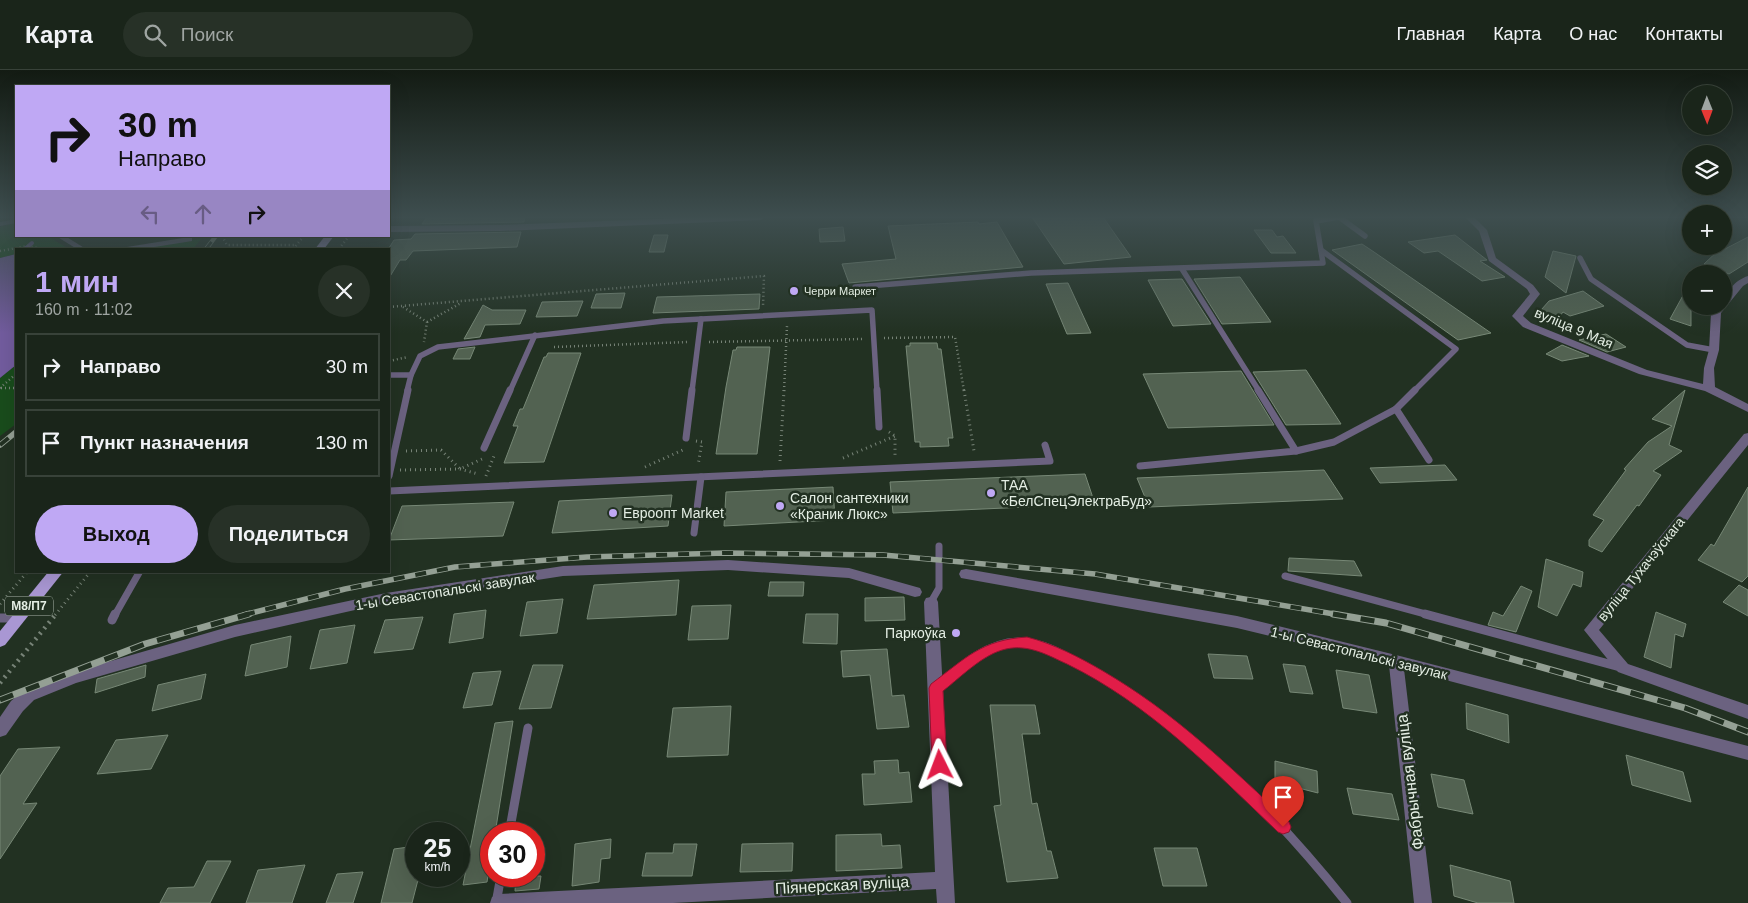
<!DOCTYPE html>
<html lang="ru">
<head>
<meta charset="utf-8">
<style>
	body { margin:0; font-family:Arial,sans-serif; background:#273127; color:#f1f3f6; height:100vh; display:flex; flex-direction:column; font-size:19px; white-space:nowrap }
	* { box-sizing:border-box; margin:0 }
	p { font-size:16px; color:#9fa5a2 }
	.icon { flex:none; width:28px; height:28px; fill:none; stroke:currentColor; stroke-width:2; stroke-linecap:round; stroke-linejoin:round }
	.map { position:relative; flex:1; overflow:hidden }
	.panel { position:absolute; left:15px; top:178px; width:375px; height:325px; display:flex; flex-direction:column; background:#1a251a; border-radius:0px; box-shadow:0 5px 20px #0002,0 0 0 1px #384239 }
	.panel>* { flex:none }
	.guide { position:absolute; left:15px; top:15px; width:375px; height:152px; border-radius:0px; box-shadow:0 5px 20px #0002,0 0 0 1px #384239; background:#bfa8f4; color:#111; overflow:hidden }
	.needle { width:32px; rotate:179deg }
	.controls { position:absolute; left:1682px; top:15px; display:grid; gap:10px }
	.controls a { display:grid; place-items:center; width:50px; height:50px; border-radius:50%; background:#1a251a; box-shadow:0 5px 20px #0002,0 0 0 1px #384239; font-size:25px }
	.speed { position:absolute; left:405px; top:752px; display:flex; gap:10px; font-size:25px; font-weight:700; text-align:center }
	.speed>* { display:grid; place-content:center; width:65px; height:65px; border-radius:50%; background:#1a251a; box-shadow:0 5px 20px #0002,0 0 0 1px #384239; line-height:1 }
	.speed small { font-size:12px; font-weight:400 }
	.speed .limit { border:8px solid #d22; background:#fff; color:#111 }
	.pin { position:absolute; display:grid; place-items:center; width:42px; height:42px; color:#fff; margin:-51px -21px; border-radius:50% 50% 50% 0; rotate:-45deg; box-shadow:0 0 5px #0007 }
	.pin .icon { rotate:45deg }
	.me { position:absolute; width:55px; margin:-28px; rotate:357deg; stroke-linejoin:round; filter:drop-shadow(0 0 4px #0008) }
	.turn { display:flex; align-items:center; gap:18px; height:105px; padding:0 20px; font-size:22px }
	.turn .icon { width:65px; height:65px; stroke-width:2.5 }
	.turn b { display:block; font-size:35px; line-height:42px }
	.lanes { display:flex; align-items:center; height:48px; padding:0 20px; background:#0003; justify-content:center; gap:25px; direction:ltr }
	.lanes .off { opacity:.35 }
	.round { display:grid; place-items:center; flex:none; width:52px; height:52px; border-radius:26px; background:#273127 }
	.overview { display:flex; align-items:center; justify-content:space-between; height:85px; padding:0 20px }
	h1 { font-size:30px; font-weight:700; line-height:38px; color:#bfa8f4 }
	.primary-button { display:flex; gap:10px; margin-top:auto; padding:10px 20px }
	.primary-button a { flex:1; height:58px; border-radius:30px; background:#bfa8f4; color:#111; font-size:20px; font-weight:700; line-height:58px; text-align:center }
	.primary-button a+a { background:#273127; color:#f1f3f6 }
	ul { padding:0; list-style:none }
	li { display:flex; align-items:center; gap:15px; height:68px; margin:0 10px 8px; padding:0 10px; border:2px solid #384239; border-radius:0px }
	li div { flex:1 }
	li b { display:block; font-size:19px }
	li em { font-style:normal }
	header { display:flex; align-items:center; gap:30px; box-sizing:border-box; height:70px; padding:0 25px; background:#1a251a; border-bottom:1px solid #384239 }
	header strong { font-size:24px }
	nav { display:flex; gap:28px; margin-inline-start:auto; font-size:18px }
	.search { width:350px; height:45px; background:#273127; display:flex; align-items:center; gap:12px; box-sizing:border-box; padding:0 18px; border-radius:28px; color:#9fa5a2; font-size:19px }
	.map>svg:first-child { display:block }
	.green { fill:#194c1c }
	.water { fill:#725c9e }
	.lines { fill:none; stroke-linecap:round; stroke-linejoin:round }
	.stream { stroke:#725c9e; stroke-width:4 }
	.building { fill:#526251; stroke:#778876 }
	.path-far2 { stroke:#778377; stroke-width:2.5; stroke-dasharray:1 3; stroke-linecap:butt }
	.path-far1 { stroke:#778377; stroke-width:3; stroke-dasharray:1 4; stroke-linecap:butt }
	.path { stroke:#778377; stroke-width:4.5; stroke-dasharray:2 5; stroke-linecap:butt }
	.service-far2 { stroke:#6b6280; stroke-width:5.5 }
	.service-far1 { stroke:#6b6280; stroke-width:7 }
	.service { stroke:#6b6280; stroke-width:9 }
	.pedestrian { fill:#6b6280; fill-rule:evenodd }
	.minor { fill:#6b6280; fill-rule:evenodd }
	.primary { fill:#a997d3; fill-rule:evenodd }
	.rail-far2-casing { stroke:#94a094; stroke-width:4.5 }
	.rail-far1-casing { stroke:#94a094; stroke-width:5.5 }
	.rail-casing { stroke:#94a094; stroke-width:7 }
	.rail-far2 { stroke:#223122; stroke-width:3; stroke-dasharray:9; stroke-linecap:butt }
	.rail-far1 { stroke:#223122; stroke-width:4; stroke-dasharray:11; stroke-linecap:butt }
	.rail { stroke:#223122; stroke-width:5; stroke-dasharray:14; stroke-linecap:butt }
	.route { fill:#e11d48; stroke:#92132f }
	.poi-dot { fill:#bfa8f4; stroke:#223122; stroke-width:2 }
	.labels { text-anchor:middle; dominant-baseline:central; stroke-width:5; stroke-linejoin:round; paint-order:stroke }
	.far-poi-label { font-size:11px; fill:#e4eee4; stroke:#223122; text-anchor:start }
	.shield { fill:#223122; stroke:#aab5aa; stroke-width:1 }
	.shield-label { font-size:12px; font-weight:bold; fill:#e4eee4 }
	.street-label { font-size:14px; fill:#e4eee4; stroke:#223122 }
	.poi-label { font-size:14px; fill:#e4eee4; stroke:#223122; text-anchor:start }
	.near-street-label { font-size:16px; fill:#e4eee4; stroke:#223122 }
</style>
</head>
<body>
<header>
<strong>Карта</strong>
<div class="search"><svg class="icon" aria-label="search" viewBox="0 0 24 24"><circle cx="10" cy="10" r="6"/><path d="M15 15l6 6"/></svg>Поиск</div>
<nav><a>Главная</a><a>Карта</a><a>О нас</a><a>Контакты</a></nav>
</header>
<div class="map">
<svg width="1748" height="833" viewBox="0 0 1748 833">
	<rect width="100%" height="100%" fill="#223122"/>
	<g class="green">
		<path d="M16 153V166H47L69 179H16V184L0 188V157Z"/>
		<path d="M201 169 193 179H133Z"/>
		<path d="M16 295V354L0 366V308Z"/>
	</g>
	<path class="water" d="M16 184V295L0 308V188Z"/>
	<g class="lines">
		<path class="stream" d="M25 179 32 173"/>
	</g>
	<g class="building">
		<path d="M427 147H525L524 152 422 154Z"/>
		<path d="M1032 147H1103L1131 187 1064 194Z"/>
		<path d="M978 152 979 154 997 152 1023 197 849 213 842 194 896 189 888 156Z"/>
		<path d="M843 157 845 171 820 172 819 159Z"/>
		<path d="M1254 160H1272L1277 167 1283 166 1296 183H1271Z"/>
		<path d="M521 162 517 177 413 181 406 190H400L389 208V178L394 170 411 169 415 164Z"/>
		<path d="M654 165H668L664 182H649Z"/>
		<path d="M1455 165 1487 190 1480 191 1505 207 1482 211 1438 181 1424 183 1408 172Z"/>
		<path d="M1748 167V192L1729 204 1704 194 1722 177 1725 179Z"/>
		<path d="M1362 174 1374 182 1491 263 1458 270 1332 180Z"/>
		<path d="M1553 181 1576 186 1566 223 1545 207Z"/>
		<path d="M1240 207 1271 252 1222 254 1194 209Z"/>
		<path d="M1182 209 1211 254 1173 256 1148 210Z"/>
		<path d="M1691 211V256L1670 249Z"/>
		<path d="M1068 213 1091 263 1067 264 1046 214Z"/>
		<path d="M1583 221 1604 236 1570 246 1563 242 1556 251 1548 254 1534 248 1549 231Z"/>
		<path d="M625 223 621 238H591L596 224Z"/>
		<path d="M760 224 759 239 653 243 657 227Z"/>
		<path d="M583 231 577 246 536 247 542 232Z"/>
		<path d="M483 235 492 240H526L520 254 485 255 480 267 464 269Z"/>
		<path d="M1606 264 1626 277 1607 282 1579 270Z"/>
		<path d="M910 273H937L938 279H941L953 368H948L949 376 920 377V372H915L906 276H910Z"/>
		<path d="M1562 275 1589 286 1562 291 1546 284Z"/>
		<path d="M475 277 470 289H453L458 279Z"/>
		<path d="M737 277H770L757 384H716L726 317 733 280H736Z"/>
		<path d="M548 283H581L544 392 504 393 518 356H513L520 339H523L544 287H546Z"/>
		<path d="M1306 300 1341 354 1286 355 1253 302Z"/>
		<path d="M1241 301 1274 355 1168 358 1143 304Z"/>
		<path d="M1685 320 1669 375 1682 381 1653 401 1661 405 1639 436 1637 435 1602 482 1589 476V470L1604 450 1593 445 1626 400 1624 399 1648 372 1672 356 1652 349Z"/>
		<path d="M1445 395 1457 410 1380 413 1370 398Z"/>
		<path d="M1324 400 1343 429 1149 437 1137 408Z"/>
		<path d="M1085 404 1095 434 893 443 890 412Z"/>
		<path d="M833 417 835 450 724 456 726 422Z"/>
		<path d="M1748 417V506L1742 512 1698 490 1711 474 1714 476Z"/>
		<path d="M672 425 668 456 552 463 559 431Z"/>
		<path d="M514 432 503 466 389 470 402 436Z"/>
		<path d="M1289 488 1354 491 1362 506 1288 501Z"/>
		<path d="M1546 489 1583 502 1581 517 1573 514 1557 546 1538 537Z"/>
		<path d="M679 510 676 545 587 549 594 515Z"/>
		<path d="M770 512H804L803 526H768Z"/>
		<path d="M1739 515 1748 520V546L1723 532Z"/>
		<path d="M1521 516 1532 521 1516 562 1488 555 1493 542 1503 546Z"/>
		<path d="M904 527 905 550 865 551V528Z"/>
		<path d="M563 529 557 563 520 566 527 532Z"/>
		<path d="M731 535 728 569 688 570 692 536Z"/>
		<path d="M486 540 483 568 449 573 454 544Z"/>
		<path d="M1656 542 1686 554 1683 567 1675 564 1671 598 1644 587Z"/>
		<path d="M806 544H838L837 574 803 573Z"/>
		<path d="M423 547 413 579 374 583 385 550Z"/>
		<path d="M355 555 347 593 310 599 320 560Z"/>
		<path d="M291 566 287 597 245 606 251 575Z"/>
		<path d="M887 579 892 626 904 625 909 657 877 659 870 605 843 607 841 581Z"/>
		<path d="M1208 584 1247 586 1253 609 1214 608Z"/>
		<path d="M1283 594 1305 596 1313 624 1290 622Z"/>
		<path d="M146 595 145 607 95 623 97 609Z"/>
		<path d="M533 595H563L551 638 519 639Z"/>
		<path d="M1336 600 1369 605 1377 643 1343 638Z"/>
		<path d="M501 601 492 635 463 638 473 603Z"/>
		<path d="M206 604 201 629 152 641 158 615Z"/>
		<path d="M1466 633 1508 645 1509 673 1467 659Z"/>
		<path d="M990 635H1035L1040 664H1022L1032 734 1037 733 1047 781H1051L1058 808 1007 812 994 736 1001 735Z"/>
		<path d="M731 636 728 685 667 687 673 638Z"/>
		<path d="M513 651 495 764H491V787L487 812 463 815 495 653Z"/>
		<path d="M168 665 151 699 97 704 116 670Z"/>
		<path d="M60 677 23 734 37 733 0 789V706L18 679Z"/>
		<path d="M1626 685 1683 702 1691 732 1632 715Z"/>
		<path d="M898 690 899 703 909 702 912 732 864 735 862 704H875L874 691Z"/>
		<path d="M1275 691 1317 701 1318 723 1275 712Z"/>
		<path d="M1431 704 1464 710 1473 744 1438 737Z"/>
		<path d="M1347 718 1392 724 1399 750 1353 744Z"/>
		<path d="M881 764 882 776 900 775 902 798 836 801V765Z"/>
		<path d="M611 769 610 788 601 789 599 812 572 816 575 774Z"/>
		<path d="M793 773 792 801 740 802 742 774Z"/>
		<path d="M674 774H697L692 806H642L646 783H673Z"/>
		<path d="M416 776V806H419L412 833H381L394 779Z"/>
		<path d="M1154 778H1197L1207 816H1163Z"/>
		<path d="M207 791H231L210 833H160L168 818 194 817Z"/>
		<path d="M305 795 292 833H246L258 800Z"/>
		<path d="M1450 795 1510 811 1514 833H1478L1454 826Z"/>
		<path d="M363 802 353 833H326L337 804Z"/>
		<path d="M516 806H541L539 819 515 821Z"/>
	</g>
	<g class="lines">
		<g class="path-far2">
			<path d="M222 166 227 175H296"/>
			<path d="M293 179 304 166"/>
			<path d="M339 179 349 166"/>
			<path d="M0 181 28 176 43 179"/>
			<path d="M389 237 764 206 763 236"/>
			<path d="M403 237 427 252 424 272"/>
			<path d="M427 252 461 233"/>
			<path d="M884 268 955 267 964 321"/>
			<path d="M709 272 863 269"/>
			<path d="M554 277 688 272"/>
			<path d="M389 291 408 287"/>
			<path d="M0 318 16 304"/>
			<path d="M1 318H16"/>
			<path d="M784 321 787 256 785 255"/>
		</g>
		<g class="path-far1">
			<path d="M964 320 974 381H971"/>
			<path d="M889 362 895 366V387"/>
			<path d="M696 371 702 372 698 395"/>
			<path d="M406 381 441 380 460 399 482 389"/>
			<path d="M843 388 895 366"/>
			<path d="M780 391 784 320"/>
			<path d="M645 397 685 379"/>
			<path d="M400 400 460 399 478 404"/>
			<path d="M486 406 494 386"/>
			<path d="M0 534 28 501"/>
			<path d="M55 545 91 501"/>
		</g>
		<path class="path" d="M0 613 56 544"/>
		<g class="service-far2">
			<path d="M1321 180 1456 279 1414 321"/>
			<path d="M1580 188 1591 209 1687 275 1714 280"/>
			<path d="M1182 199 1259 321"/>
			<path d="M855 217 1031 203 1323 193 1316 151 1339 147 1365 166"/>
			<path d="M389 305H411L420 286 438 277 663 251 872 240 877 321"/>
			<path d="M407 321 411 305"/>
			<path d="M510 321 535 265"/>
			<path d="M692 321 701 249"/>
		</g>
		<g class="service-far1">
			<path d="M877 320 879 357"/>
			<path d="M1396 339 1415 320"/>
			<path d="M686 368 692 320"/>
			<path d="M484 378 510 320"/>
			<path d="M1296 381 1334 372 1396 339 1429 390"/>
			<path d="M1140 396 1296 381 1258 320"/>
			<path d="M389 406 408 320"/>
			<path d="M389 421 1050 391 1045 375"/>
			<path d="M694 463 701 407"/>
			<path d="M1285 506 1429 545"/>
			<path d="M931 532 939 518V476"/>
			<path d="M115 545 140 501"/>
		</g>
		<g class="service">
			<path d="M1425 544 1620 597"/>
			<path d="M0 548H19"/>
			<path d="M112 550 115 544"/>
			<path d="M937 618C960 598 985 573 1018 572 1042 571 1067 587 1088 599 1191 657 1273 741 1347 833"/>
			<path d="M509 764 528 658"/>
			<path d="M496 833 501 806"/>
		</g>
		<g class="pedestrian">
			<path d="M16 149V153L0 156V152Z"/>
			<path d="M56 166H65L86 179H77Z"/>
			<path d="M189 167H192V171L142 179H124L127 177Z"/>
		</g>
		<g class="minor">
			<path d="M708 147H765L761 150 500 161 389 162V156L500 155Z"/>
			<path d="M1465 147H1474L1487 160 1496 188 1533 215 1540 224 1523 246 1531 253 1647 300 1703 314 1704 298 1709 280 1711 243 1716 236H1724C1724 223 1735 210 1748 206V213L1743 216 1721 243 1719 280 1714 298 1715 317 1748 334V342L1705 321 1639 304 1523 257 1512 246 1530 224 1527 219 1489 191 1479 161Z"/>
			<path d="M1748 363V375L1599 560 1628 594 1748 635V649L1618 602 1584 560 1744 364Z"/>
			<path d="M728 490 849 498 920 518 922 522 920 526 915 527 849 508 728 500 563 506 386 533 235 567 76 613 34 630 23 641 6 665 0 667V647L11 631 24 620 73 602 235 555 386 523 563 496Z"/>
			<path d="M966 499 1237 546 1396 585 1748 676V690L1404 599 1432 833H1414L1389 595 1237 558 961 508 959 504 961 500Z"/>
			<path d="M931 527 936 528 938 532 955 833H937L936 819 673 833H490L492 827 499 824 935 802 924 532 926 528Z"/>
		</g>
		<g class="primary">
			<path d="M325 166H334L324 179H315Z"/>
			<path d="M49 501H64L5 575 0 577V561Z"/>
		</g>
		<g class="rail-far2-casing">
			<path id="rail-far2" d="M206 179 216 166"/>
		</g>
		<g class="rail-far1-casing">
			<g id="rail-far1">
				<path d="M0 375 16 362"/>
				<path d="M244 545 345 519 455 497 587 487 725 483 883 485 1095 504 1340 545"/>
			</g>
		</g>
		<g class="rail-casing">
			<g id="rail">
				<path d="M1333 544 1386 553 1685 638 1748 662"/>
				<path d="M0 630 145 574 249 544"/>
			</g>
		</g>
		<use href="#rail-far2" class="rail-far2"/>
		<use href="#rail-far1" class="rail-far1"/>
		<use href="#rail" class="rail"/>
	</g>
	<linearGradient id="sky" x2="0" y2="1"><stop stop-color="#131b13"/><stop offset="0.56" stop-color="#3e4e4f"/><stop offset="1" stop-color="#3e4e4f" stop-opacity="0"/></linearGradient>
	<rect width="1748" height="263" fill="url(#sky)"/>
	<path class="route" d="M1027 567C1054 574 1079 587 1103 601 1175 643 1229 696 1289 752L1291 757 1289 762 1283 764 1278 762C1213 700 1149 634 1067 594 1047 585 1029 574 1006 579 983 584 961 607 943 621L947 695 945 700 940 702 934 700 932 695 929 618 931 614C966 588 981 570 1027 567Z"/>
	<g class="poi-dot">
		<circle cx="794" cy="221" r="5"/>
		<circle cx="991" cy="423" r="5"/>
		<circle cx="780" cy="436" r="5"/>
		<circle cx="613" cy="443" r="5"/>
		<circle cx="956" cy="563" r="5"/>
	</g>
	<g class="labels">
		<g class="far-poi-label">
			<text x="804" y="221">Черри Маркет</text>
		</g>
		<rect class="shield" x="5" y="526.5" width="48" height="19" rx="4"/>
		<g class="shield-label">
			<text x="29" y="536">М8/П7</text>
		</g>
		<g class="street-label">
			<text transform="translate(1574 258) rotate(23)">вуліца 9 Мая</text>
			<text transform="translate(1641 499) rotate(-51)">вуліца Тухачэўскага</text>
			<text transform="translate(445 521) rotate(-9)">1-ы Севастопальскі завулак</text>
			<text transform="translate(1359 583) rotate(14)">1-ы Севастопальскі завулак</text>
		</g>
		<g class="poi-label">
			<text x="1001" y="415">ТАА<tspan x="1001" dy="16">«БелСпецЭлектраБуд»</tspan></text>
			<text x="790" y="428">Салон сантехники<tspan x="790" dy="16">«Краник Люкс»</tspan></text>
			<text x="623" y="443">Евроопт Market</text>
			<text x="946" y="563" text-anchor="end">Паркоўка</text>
		</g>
		<g class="near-street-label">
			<text transform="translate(1410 712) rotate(-97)">Фабрычная вуліца</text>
			<text transform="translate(842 815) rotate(-3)">Піянерская вуліца</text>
		</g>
	</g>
</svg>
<div class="controls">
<a><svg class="needle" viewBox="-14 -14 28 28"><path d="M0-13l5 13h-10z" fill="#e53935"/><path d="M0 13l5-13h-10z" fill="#9fa5a2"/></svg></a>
<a><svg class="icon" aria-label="layers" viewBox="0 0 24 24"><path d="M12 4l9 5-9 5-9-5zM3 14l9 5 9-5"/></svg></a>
<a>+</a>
<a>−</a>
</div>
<div class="speed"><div>25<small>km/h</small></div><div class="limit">30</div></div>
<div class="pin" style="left:1283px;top:757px;background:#d93025"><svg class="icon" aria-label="arrive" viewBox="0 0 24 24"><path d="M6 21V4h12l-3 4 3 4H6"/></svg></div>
<svg class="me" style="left:940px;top:695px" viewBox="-20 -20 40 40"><path d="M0-17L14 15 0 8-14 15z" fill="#e11d48" stroke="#fff" stroke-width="4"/></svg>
<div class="guide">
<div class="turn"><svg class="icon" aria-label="right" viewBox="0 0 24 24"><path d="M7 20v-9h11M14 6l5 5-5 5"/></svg><div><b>30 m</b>Направо</div></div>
<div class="lanes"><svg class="icon off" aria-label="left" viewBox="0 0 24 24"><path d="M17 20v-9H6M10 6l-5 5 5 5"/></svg><svg class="icon off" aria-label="ahead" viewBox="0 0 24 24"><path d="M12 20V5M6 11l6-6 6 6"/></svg><svg class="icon" aria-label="right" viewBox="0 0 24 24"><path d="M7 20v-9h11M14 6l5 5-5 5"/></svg></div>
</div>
<section class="panel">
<div class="overview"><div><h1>1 мин</h1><p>160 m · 11:02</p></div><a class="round"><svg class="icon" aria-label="close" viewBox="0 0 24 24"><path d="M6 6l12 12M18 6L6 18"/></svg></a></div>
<ul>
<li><svg class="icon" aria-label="right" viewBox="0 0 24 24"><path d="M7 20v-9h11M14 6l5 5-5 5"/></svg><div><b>Направо</b></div><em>30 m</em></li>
<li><svg class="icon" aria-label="arrive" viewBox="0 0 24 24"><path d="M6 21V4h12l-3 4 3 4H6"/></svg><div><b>Пункт назначения</b></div><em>130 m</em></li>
</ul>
<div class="primary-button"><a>Выход</a><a>Поделиться</a></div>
</section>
</div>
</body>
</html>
